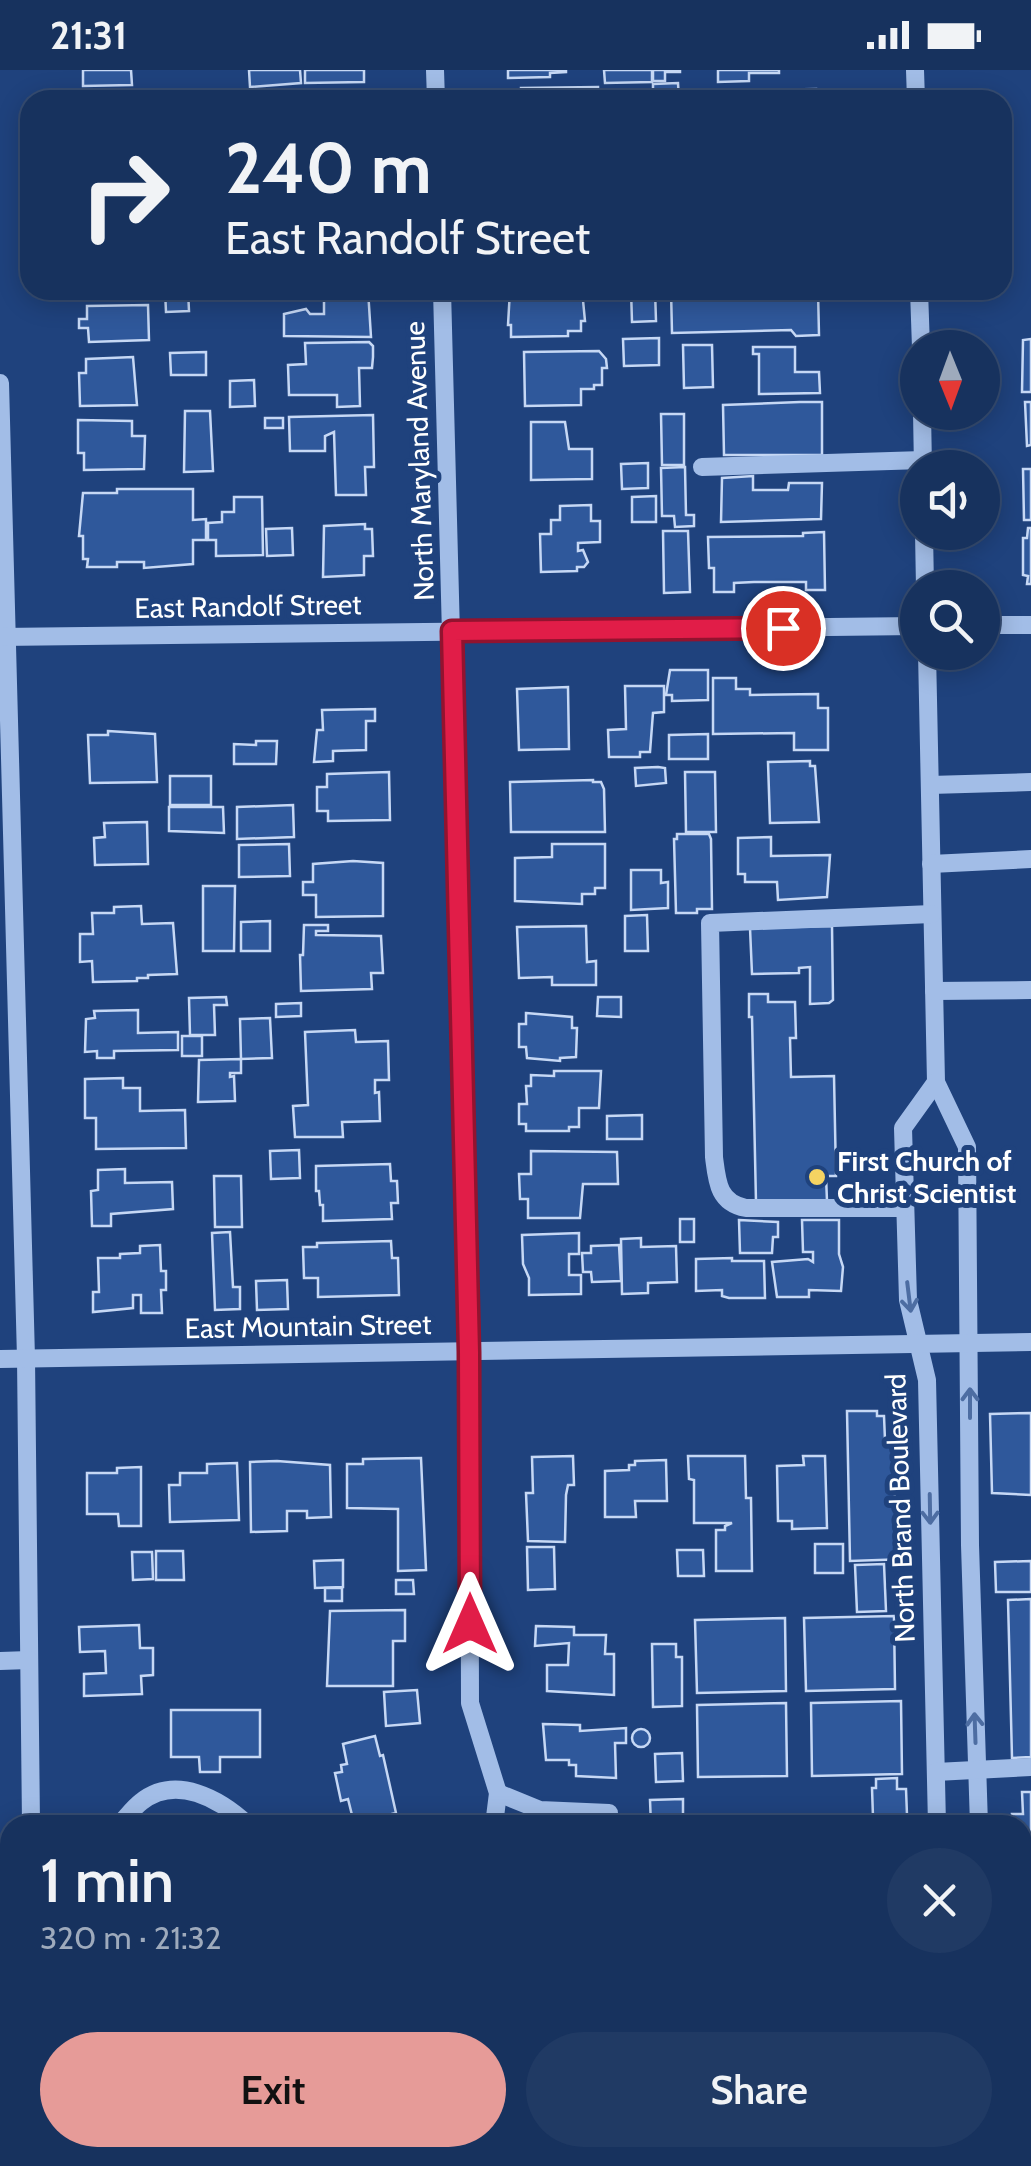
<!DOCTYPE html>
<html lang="en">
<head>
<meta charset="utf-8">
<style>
	body { margin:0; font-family:Cabin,sans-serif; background:#203a64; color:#f1f3f6; height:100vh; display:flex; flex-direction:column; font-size:38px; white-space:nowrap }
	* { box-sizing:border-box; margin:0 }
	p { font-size:32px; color:#9eaabc }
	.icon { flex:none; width:55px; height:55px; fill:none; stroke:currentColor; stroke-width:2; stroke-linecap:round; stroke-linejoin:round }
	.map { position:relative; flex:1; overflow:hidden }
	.drawer { position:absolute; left:0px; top:1745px; width:1032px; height:352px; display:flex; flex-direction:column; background:#17325e; border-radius:30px 30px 0 0; box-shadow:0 5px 25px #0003,0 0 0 2px #364d73 }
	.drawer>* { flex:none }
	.top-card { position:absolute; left:20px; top:20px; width:992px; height:210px; border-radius:30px; box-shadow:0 5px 25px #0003,0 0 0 2px #364d73; background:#17325e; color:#f1f3f6; overflow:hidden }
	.needle { width:65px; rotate:179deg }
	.tools { position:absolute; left:900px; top:260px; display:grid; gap:20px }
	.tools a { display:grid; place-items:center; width:100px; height:100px; border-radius:50%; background:#17325e; box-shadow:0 5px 25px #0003,0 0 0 2px #364d73; font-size:50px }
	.pin { position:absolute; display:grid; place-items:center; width:85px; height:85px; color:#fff; margin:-42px; border:5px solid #fff; border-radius:50%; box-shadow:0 2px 10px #0007 }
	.me { position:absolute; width:110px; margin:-55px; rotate:0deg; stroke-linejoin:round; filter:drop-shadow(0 0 8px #0008) }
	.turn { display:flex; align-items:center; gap:35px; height:210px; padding:0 40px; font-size:45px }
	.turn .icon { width:130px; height:130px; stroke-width:2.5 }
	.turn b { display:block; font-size:70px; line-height:85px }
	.round { display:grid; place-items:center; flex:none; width:105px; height:105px; border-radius:52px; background:#203a64 }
	.headline { display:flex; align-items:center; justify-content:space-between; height:170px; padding:0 40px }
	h1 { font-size:60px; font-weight:600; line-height:75px }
	.cta { display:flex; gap:20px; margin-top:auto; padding:20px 40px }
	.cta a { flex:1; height:115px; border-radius:60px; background:#e69b98; color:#111; font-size:40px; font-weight:600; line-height:115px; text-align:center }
	.cta a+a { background:#203a64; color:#f1f3f6 }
	.status { display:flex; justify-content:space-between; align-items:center; height:70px; padding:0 50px; background:#17325e; direction:ltr }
	.status svg { height:28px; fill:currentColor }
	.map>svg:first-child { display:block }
	.building { fill:#2f589b; stroke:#c6d8f5; stroke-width:2.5 }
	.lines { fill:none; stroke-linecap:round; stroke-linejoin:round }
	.minor { stroke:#a2bde7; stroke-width:18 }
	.oneway { stroke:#4d6da2 }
	.route-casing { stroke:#92132f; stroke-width:25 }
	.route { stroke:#e11d48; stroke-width:18 }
	.poi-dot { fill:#f5d362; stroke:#1f427d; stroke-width:4 }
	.labels { text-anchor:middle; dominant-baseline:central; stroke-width:10; stroke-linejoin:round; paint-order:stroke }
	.street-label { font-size:28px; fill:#fff; stroke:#1f427d }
	.poi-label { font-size:28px; font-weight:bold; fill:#fff; stroke:#1f427d; text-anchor:start }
</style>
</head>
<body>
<div class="status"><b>21:31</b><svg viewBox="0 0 49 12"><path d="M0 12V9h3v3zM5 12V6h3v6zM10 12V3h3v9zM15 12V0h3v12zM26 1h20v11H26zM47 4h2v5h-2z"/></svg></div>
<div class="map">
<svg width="1031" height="2096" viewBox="0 0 1031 2096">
	<rect width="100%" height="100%" fill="#1f427d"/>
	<g class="building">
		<path d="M83 0H131L132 15 83 16Z"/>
		<path d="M249 0H300L301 13 250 17Z"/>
		<path d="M305 0H364V12L305 13Z"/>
		<path d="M508 0H566V2L550 3V7L508 8Z"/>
		<path d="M604 0H652V12L605 13Z"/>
		<path d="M653 0H680V2H665V11H653Z"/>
		<path d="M718 0H779V3H749V11L718 12Z"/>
		<path d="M678 13 679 30H653V14Z"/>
		<path d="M598 17V30H511V22H521V18Z"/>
		<path d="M816 19V30H707V21Z"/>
		<path d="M159 20H187L188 30H159Z"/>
		<rect x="272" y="24" width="63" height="6"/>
		<path d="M165 220H188L189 241 166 242Z"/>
		<path d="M328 220H368L371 267 284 266V244L306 239 310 244H324V230H333L328 228Z"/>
		<path d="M510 220H582L585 251H581V261H568V266L511 267V255H508Z"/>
		<path d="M631 220H655L656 251 632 252Z"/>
		<path d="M671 220H818L819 265 796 266 791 260 672 263Z"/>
		<path d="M148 235 149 270 89 272 88 258H79V249H87V236Z"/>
		<path d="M659 268V295L624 296 623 269Z"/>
		<path d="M1031 269V322H1022L1023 270Z"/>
		<path d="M369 272 373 276V287L372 298H359L360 336 337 337V325H289L288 295 306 294 305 273Z"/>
		<path d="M683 275H712L713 317 684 318Z"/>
		<path d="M753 277H795V302H819L820 323 759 324V284H753Z"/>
		<path d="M599 281 606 289 607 298H602V315H594V319H581V335L525 336 524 282Z"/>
		<path d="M206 282V305H171L170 283Z"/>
		<path d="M133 287 137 335 80 336 79 303H86V289Z"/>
		<path d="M254 310 255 336 230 337V311Z"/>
		<path d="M800 332H822V385H724L723 335Z"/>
		<path d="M1025 332H1031V375L1027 376Z"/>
		<path d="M185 341H210L213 401 184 402Z"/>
		<path d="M661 344H684V395H662Z"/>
		<path d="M373 345 374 397H365L366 425H336L334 362 325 366V381H290L289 347Z"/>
		<rect x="265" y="348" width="18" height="10"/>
		<path d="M78 350 132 351V366H145L144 399 84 400V383H78Z"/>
		<path d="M531 352H565L569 379H592V409L531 410Z"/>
		<path d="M648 393V418L622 419 621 394Z"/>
		<path d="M685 397 686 445H694V456L675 457 674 446H662L661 398Z"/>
		<path d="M1023 399H1031V450H1024Z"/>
		<path d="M753 406V420H788L789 413H822L821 449 721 452 722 408Z"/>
		<path d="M117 419H193V450L206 449V470H193V494L144 498V492H117V497H87L88 489H83V466H79L83 423H117Z"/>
		<path d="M656 426V452H632V427Z"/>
		<path d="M234 427H262L263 485 216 486V470H208V453L222 452V442H234Z"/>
		<path d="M591 435V451H600V472L578 473V481L583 480 588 492 584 497H577V501L541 502 540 464H551V450H560V436Z"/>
		<path d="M365 454V459H372L373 486H364V505L323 507 324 456Z"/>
		<path d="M292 458 293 485 267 486 266 459Z"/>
		<path d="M1028 458H1031V514H1027L1028 506 1023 505V468H1027Z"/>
		<path d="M663 461H688L690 522 664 523Z"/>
		<path d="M824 462 825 520H806V512H754L734 513V522H714V498H709L708 467 803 466V463Z"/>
		<path d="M670 600H708V630L672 631V625H666Z"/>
		<path d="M713 608H736V619H750V625L818 624V638H828V680H794V663L713 664Z"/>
		<path d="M625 616H664V642L653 643 650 682H640V687H609L608 660 626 659Z"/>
		<path d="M568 617 569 679 519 680 517 619Z"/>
		<path d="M375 639V651H366V680L333 681V691L314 692 317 660H323L322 640Z"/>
		<path d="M108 661 155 664 157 712 90 713 88 665H108Z"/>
		<path d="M708 664V689H669V665Z"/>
		<path d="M256 671H277L276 694H234V674L256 675Z"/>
		<path d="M810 691V696H815L819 752 770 753 768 692Z"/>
		<path d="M658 697 665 698 666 713 636 716 635 698Z"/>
		<path d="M389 702 390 750 328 751V741H317V717H327V704Z"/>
		<path d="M685 702H715L716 762H686Z"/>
		<rect x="170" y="706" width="41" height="29"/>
		<path d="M593 710V712H601L604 719 605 762H511L510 712Z"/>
		<path d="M293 735 294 767 237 769V737Z"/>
		<path d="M169 737H223L224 763 169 761Z"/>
		<path d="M147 752 148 794 95 795 94 768 105 767 104 753Z"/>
		<path d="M677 764H709L711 769 712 839H697V843H676L674 769H677Z"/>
		<path d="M771 767V786L830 785 827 827 778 830 777 812H745V804H738V768Z"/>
		<path d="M289 774 290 806 239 807V775Z"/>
		<path d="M552 774H605V818H595V824H582V834L515 831V788L552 787Z"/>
		<path d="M353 791 383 793V846L316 847V825H303V812H313V794Z"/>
		<path d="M631 800H661V813L668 812V838L631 840Z"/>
		<path d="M203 816H235L234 881H203Z"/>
		<path d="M141 836 142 854 173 853 177 904 148 905V908H137V911L93 912 92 891 80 892V864H93L92 843H114V837Z"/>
		<path d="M647 845 648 881H625V846Z"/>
		<path d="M270 851V881H241V852Z"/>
		<path d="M304 855H328V861H316V865L381 866 383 903H371L372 919 301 921 300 885H303Z"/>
		<path d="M586 856 587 892 596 891V915H552V907L519 908 517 857Z"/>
		<path d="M832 856 833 930 829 933 810 934V897L799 898V903L752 904 750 858Z"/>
		<path d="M749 924H768V932H795L796 968H790L791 1007 834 1006 836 1106H826L827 1131 756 1132 752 947H749Z"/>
		<path d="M226 927 227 935H214L215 965H190L189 928Z"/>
		<path d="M598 927H621V947L597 946Z"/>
		<path d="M301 933V946L276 947V934Z"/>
		<path d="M138 940V963L178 962V980L114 981V988H97V981L85 982 86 949 95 948 94 941Z"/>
		<path d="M526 943 572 947V958H577L576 987 560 988V991L527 988 526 977H519V954H526Z"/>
		<path d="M270 948 272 988 241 989 240 949Z"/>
		<path d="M355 960 356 972 388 971 389 1010H375V1023L379 1022 380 1051 342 1052 343 1067H295L293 1036 308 1035 305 962Z"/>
		<rect x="182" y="966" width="20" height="20"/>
		<path d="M241 989V1003H230V1007L234 1006 235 1031 198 1032 199 990Z"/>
		<path d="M554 1001H601L599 1038H579V1057H569V1061H526V1054H519V1034H527L526 1016H531V1005L554 1006Z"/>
		<path d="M123 1008V1018H140V1041L185 1040 186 1078 96 1079V1048H85V1009Z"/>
		<path d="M642 1045V1069H607V1046Z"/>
		<path d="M299 1080 300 1108 271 1109 270 1081Z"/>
		<path d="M531 1081 617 1082 618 1114H583L580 1148H528V1129H520L519 1104H531Z"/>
		<path d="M390 1094 391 1111H397L398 1133H391L392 1149 323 1151V1135H320L319 1121H316V1096Z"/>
		<path d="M125 1099V1113L172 1112 173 1139 111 1144V1156H92L91 1121 98 1120V1100Z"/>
		<path d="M214 1106H241L242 1157H215Z"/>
		<rect x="680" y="1149" width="14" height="23"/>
		<path d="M739 1150 778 1152V1167H773L772 1183H740Z"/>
		<path d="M802 1150H839V1184L843 1197 841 1221 809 1220V1227H777L772 1192 808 1189 813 1192V1182H803Z"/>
		<path d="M230 1162 233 1217H240V1239L215 1240 212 1163Z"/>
		<path d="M579 1163V1184H569V1205H581V1224L529 1225V1208L523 1194 522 1165Z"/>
		<path d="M641 1168V1177L676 1176 677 1212 648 1213V1223L622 1224 621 1169Z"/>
		<path d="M391 1171 392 1188H398L399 1225 318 1227V1208H304L303 1177H317V1173Z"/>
		<path d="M160 1175 161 1201H166V1220H161L162 1243H141V1225H133V1238L93 1242V1222H99L98 1188H120V1184L140 1183V1176Z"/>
		<path d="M619 1175 621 1211 592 1212 591 1202H583L582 1183H591V1176Z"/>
		<path d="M732 1188V1191H764L765 1228H729L722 1226V1220L696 1221V1189Z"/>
		<path d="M287 1210 288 1239 257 1240 256 1211Z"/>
		<path d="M847 1341H877V1346H884L885 1370H893L895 1432 903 1431V1456H908V1489L850 1491Z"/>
		<path d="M1031 1343V1425L992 1423 990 1344Z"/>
		<path d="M573 1386 574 1415H568L566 1425 565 1472 528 1471 526 1423H533L532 1387Z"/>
		<path d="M688 1386H745L746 1428H751L752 1501H716V1460H725V1456L732 1453H694V1410L689 1409Z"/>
		<path d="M803 1386H825L827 1458 792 1459V1451H778L777 1396 804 1395Z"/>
		<path d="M421 1388 426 1500 398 1501V1439L347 1438V1394H363V1389Z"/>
		<path d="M666 1390 667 1431H635L636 1447H605V1401L629 1400V1395H635V1391Z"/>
		<path d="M277 1391 330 1395 331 1447 307 1448V1441H287V1461L251 1462 250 1392Z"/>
		<path d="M237 1393 239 1450 170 1452 169 1415H180V1403H207V1394Z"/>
		<path d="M141 1397V1456H119L118 1444H87V1403H117V1398Z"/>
		<rect x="815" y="1474" width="28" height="29"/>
		<path d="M527 1477H554L555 1519 528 1520Z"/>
		<path d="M677 1480H703L704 1506H678Z"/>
		<path d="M156 1481H183L184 1510H156Z"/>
		<path d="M132 1482H152L153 1509 133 1510Z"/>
		<path d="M343 1490V1517L315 1518 314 1491Z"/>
		<path d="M1031 1491V1522H996L995 1492Z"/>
		<path d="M884 1494 886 1541 857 1542 855 1495Z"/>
		<path d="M396 1510H413L414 1524H396Z"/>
		<rect x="325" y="1518" width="17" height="13"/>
		<path d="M1031 1529V1687L1012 1688 1008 1530Z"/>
		<path d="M405 1540V1571H393V1616H327L330 1541Z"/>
		<path d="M894 1546 895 1619 806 1621 804 1548Z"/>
		<path d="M785 1548 786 1621 697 1623 695 1550Z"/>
		<path d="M139 1555 140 1578H153V1605L141 1606 142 1624 84 1626V1604L106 1603 105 1581 80 1582 79 1557Z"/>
		<path d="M536 1556 574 1557V1565H606L605 1584H614V1625L547 1621V1595H568L569 1573 535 1576Z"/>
		<path d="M652 1574H676V1587H682V1636L653 1637Z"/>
		<path d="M417 1620 420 1653 386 1656 384 1622Z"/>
		<path d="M901 1631 902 1704 812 1706 811 1633Z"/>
		<path d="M786 1633 787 1706 698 1707 697 1635Z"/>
		<path d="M171 1640H260V1687H220V1702H200L199 1687H171Z"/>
		<path d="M543 1654 580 1655V1661L626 1658V1673H615L616 1708 576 1706V1695H569V1690H546Z"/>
		<circle cx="641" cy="1668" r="9"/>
		<path d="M375 1666 380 1686 383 1685 396 1743 354 1753 348 1729 341 1731 335 1703 342 1702 341 1695 347 1694 343 1674Z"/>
		<path d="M682 1683 683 1711 656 1712 655 1684Z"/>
		<path d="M897 1708V1719H906L907 1745H899L900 1755H890V1747H873L872 1718H876V1709Z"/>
		<path d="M1022 1722H1031V1829H1022V1755H1013L1012 1744H1023Z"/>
		<path d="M683 1729V1755H651L650 1730Z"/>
		<path d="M4 1917H10V1977L1 1976Z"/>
		<rect x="1022" y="1956" width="9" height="43"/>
		<path d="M1026 2060 1031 2063V2096H1011L1009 2095 1012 2088H1022V2068Z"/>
		<rect x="16" y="2088" width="132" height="8"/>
	</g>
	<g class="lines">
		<g class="minor">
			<path d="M435 0 436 30"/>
			<path d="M915 0 916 30"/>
			<path d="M442 220 469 1254 470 1633 498 1723 494 1755"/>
			<path d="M919 220 921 278"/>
			<path d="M0 313 26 1288 31 1755"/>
			<path d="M922 342 923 398"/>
			<path d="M702 397 923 390"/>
			<path d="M924 462 925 518"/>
			<path d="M982 555H1031"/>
			<path d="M0 567 918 556"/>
			<path d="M927 582 936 1012 967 1077 970 1475 979 1755"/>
			<path d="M930 715 1031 712"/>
			<path d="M931 794 1031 789"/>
			<path d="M934 921 1031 920"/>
			<path d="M936 1012 903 1058 908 1230 927 1310 937 1755"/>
			<path d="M905 1138H746C718 1133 717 1111 714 1087L710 853 932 844"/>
			<path d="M0 1289 1031 1272"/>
			<path d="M0 1591 29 1590"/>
			<path d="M936 1702 1031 1697"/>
			<path d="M498 1723 540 1740 609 1743V1755"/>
			<path d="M119 1755C126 1748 133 1738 141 1732 176 1704 220 1729 248 1755"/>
			<path d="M1022 1898H1031"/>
			<path d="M292 2096 293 2088"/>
		</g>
	</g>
	<defs><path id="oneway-shaft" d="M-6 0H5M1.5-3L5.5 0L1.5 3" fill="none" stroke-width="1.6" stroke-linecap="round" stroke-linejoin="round" transform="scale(2.5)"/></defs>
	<g class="oneway">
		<use href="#oneway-shaft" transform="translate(909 1227) rotate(83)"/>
		<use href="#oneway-shaft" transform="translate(970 1333) rotate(-90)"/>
		<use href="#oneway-shaft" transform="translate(930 1439) rotate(89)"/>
		<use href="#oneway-shaft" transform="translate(975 1658) rotate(-92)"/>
	</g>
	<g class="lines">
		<g class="route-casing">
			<path id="route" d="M470 1554 469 1282 452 561 783 558"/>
		</g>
		<use href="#route" class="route"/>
	</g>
	<circle class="poi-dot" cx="817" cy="1107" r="10"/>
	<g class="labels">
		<g class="street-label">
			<text transform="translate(419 391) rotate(-92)">North Maryland Avenue</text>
			<text transform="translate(248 536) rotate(-1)">East Randolf Street</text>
			<text transform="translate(308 1256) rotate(-1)">East Mountain Street</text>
			<text transform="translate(900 1438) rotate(-92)">North Brand Boulevard</text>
		</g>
		<g class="poi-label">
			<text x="837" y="1091">First Church of<tspan x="837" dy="32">Christ Scientist</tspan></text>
		</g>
	</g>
</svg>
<div class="tools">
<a><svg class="needle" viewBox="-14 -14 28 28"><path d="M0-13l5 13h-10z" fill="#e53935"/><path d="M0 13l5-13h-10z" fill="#9eaabc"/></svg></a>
<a><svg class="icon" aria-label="sound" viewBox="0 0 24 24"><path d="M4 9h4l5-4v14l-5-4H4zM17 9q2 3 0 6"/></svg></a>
<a><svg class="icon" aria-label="search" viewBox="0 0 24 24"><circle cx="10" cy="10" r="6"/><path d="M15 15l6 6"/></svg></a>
</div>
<div class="pin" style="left:783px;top:558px;background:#d93025"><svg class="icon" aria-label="arrive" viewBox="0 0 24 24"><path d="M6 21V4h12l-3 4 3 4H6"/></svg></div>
<svg class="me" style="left:470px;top:1554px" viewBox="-20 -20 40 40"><path d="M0-17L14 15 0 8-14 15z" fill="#e11d48" stroke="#fff" stroke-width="4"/></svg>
<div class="top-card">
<div class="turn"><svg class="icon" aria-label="right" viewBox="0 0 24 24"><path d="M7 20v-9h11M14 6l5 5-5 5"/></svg><div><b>240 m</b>East Randolf Street</div></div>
</div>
<section class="drawer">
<div class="headline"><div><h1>1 min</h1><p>320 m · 21:32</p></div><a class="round"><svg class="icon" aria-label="close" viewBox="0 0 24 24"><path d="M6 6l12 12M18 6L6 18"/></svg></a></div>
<div class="cta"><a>Exit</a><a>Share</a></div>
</section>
</div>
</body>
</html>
